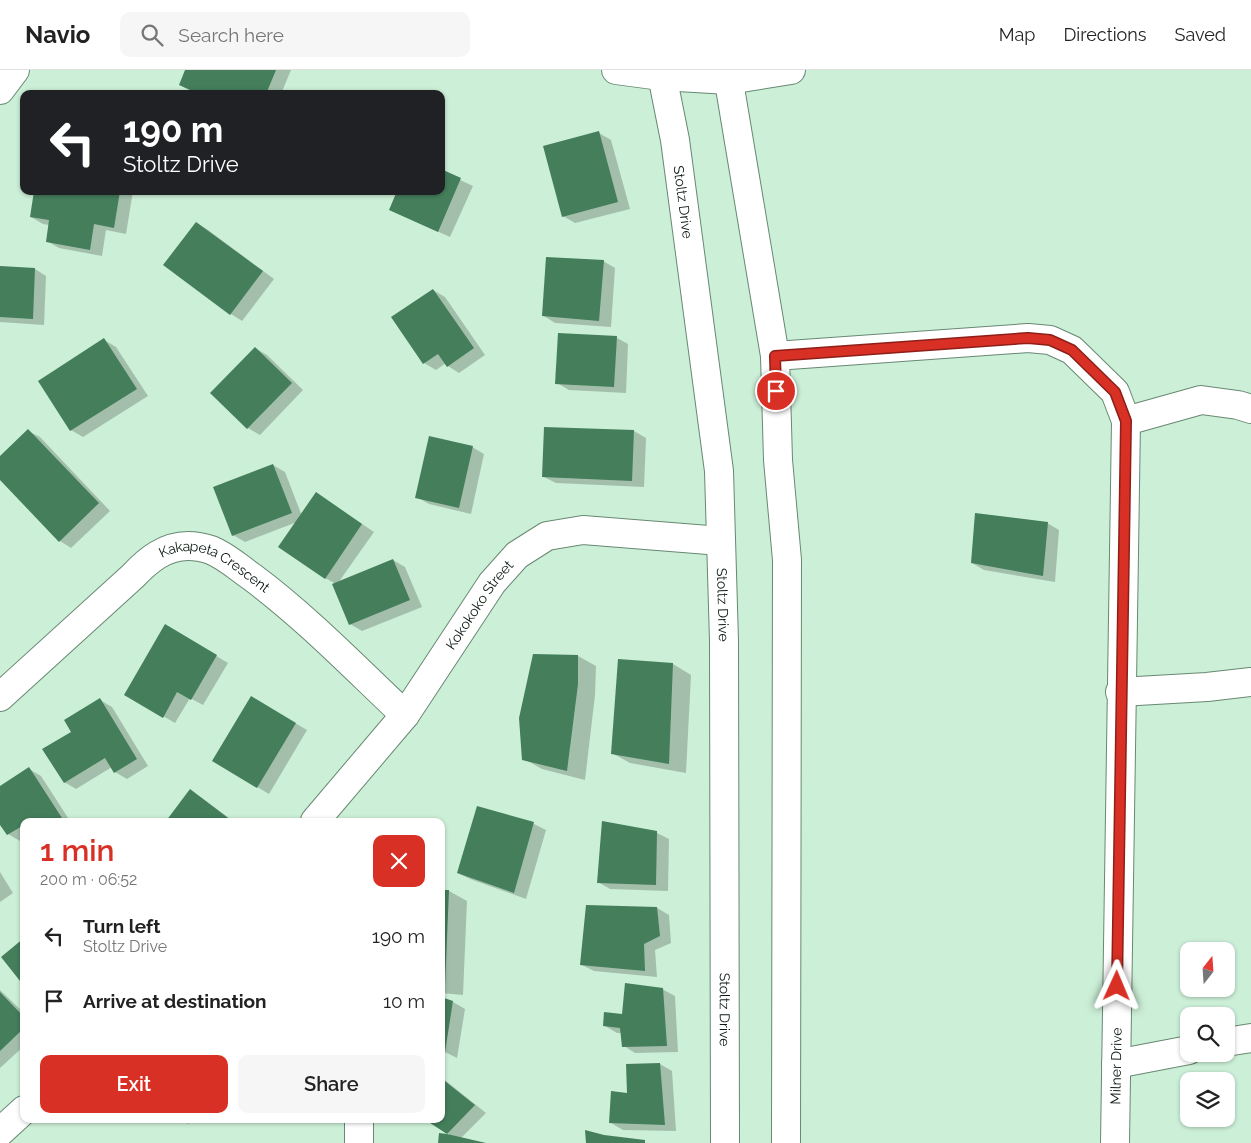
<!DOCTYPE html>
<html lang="en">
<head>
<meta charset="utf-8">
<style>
	body { margin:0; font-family:Raleway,sans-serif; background:#f6f6f6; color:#222; height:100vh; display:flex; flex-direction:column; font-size:19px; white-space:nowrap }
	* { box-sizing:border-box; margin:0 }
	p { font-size:16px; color:#767676 }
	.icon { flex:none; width:28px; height:28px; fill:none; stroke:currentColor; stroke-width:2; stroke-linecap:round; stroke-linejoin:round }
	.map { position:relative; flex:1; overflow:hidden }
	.panel { position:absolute; left:20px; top:748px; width:425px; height:305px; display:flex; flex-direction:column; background:#fff; border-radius:10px; box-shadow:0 1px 4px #0004 }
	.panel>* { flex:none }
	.banner { position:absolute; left:20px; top:20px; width:425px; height:105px; border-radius:10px; box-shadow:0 1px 4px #0004; background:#202124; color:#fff; overflow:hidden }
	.needle { width:32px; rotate:17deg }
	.tools { position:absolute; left:1180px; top:872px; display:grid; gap:10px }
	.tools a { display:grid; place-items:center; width:55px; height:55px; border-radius:10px; background:#fff; box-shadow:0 1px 4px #0004; font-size:25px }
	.pin { position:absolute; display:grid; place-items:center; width:42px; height:42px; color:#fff; margin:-21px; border:2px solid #fff; border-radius:50%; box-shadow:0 1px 5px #0007 }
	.me { position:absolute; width:55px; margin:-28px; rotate:1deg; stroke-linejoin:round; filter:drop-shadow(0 0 4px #0008) }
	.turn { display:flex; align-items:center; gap:18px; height:105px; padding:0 20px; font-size:22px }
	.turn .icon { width:65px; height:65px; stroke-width:2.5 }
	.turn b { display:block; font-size:35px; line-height:42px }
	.round { display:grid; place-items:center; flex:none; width:52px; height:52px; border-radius:10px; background:#f6f6f6 }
	.head { display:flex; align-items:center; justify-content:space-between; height:85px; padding:0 20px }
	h1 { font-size:30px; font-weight:600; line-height:38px; color:#d93025 }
	.cta { display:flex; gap:10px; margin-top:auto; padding:10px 20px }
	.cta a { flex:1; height:58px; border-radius:10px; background:#d93025; color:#fff; font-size:20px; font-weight:600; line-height:58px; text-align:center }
	.cta a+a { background:#f6f6f6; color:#222 }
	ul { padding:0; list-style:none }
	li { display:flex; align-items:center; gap:15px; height:65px; padding:0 20px }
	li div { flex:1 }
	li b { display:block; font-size:19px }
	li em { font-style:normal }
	header { display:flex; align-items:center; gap:30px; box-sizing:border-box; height:70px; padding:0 25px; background:#fff; border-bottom:1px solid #e0e0e0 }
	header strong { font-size:24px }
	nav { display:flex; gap:28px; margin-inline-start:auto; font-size:18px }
	.search { width:350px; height:45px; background:#f6f6f6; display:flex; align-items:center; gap:12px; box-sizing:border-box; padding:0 18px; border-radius:10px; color:#767676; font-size:19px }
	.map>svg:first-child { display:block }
	.shadow { fill:#0003 }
	.building { fill:#447e5a }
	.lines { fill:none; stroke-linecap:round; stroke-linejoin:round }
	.minor-casing { stroke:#688872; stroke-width:30 }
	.tertiary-casing { stroke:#688872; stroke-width:30 }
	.minor { stroke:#fff; stroke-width:28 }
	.tertiary { stroke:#fff; stroke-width:28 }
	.route-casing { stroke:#8d1f18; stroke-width:12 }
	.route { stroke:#d93025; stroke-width:9 }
	.labels { text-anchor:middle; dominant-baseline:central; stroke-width:4; stroke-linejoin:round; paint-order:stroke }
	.street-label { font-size:14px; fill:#0c1911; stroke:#fff }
</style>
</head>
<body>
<header>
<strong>Navio</strong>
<div class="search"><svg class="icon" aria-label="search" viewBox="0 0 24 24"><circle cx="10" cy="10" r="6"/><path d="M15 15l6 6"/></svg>Search here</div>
<nav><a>Map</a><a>Directions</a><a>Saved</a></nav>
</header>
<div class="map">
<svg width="1251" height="1073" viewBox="0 0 1251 1073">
	<rect width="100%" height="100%" fill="#ccefd7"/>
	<g class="shadow">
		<path d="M187 0H291L281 24H197L180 15Z"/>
		<path d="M599 63 611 70 630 139 575 153 563 146Z"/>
		<path d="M441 101 473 116 450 167 390 140 441 121Z"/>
		<path d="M35 121H133L126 164 106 160 102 186 59 178 47 171 49 155 43 154 31 147Z"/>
		<path d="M197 153 208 160 274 209 242 251 231 244 165 195Z"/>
		<path d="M603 191 615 198 611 257 555 253 544 246Z"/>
		<path d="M0 198 35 199 46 206 44 255 0 252Z"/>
		<path d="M433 220 445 227 485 285 459 303 448 296 446 293 436 300 424 293Z"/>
		<path d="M617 268 628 274 626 323 569 320 557 313Z"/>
		<path d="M104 270 116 277 148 326 83 367 71 360Z"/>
		<path d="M255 278 267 285 303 320 260 365 248 358 211 323Z"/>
		<path d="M28 361 40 367 110 441 71 478 60 471 0 409V387Z"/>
		<path d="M634 361 646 368 644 417 556 413 544 407Z"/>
		<path d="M472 377 484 384 471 444 429 434 417 427Z"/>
		<path d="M273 395 285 402 302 446 328 431 374 462 338 513 393 490 405 497 422 537 362 561 350 554 336 514 325 508 297 452 245 472 233 465Z"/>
		<path d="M1047 453 1059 460 1055 512 984 500 972 493Z"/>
		<path d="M166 556 228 593 203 635 190 628 175 653 125 624Z"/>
		<path d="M534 585 578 586 596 596 595 625 585 710 542 699 524 689Z"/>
		<path d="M673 594 691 605 686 703 630 693 612 683Z"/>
		<path d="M252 628 307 660 269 724 214 691Z"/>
		<path d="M100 630 112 637 148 696 127 709 115 702 112 697 76 719 64 712Z"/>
		<path d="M29 699 41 706 70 751H24V769L20 771 8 764 0 753V717Z"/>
		<path d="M190 721 202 728 233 751H167Z"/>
		<path d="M478 737 534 754 546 760 526 829 470 809 458 803Z"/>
		<path d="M603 753 657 763 669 769 668 821 610 819 598 812Z"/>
		<path d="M0 802 13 823 0 832Z"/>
		<path d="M441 821H449L467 831 463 925 441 923Z"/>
		<path d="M657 838 669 845 671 873 655 880 657 907 594 901 582 895Z"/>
		<path d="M662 919 675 926 678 982 635 983 624 976 622 963H617L605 956Z"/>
		<path d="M0 920 24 943V976L0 998Z"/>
		<path d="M453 932 465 939 457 988 441 980Z"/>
		<path d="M660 994 672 1001 676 1061 623 1060 611 1053 629 1025 627 995Z"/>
		<path d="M441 1007 486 1043 461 1068 484 1073H439L453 1067 427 1049H441Z"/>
		<path d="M178 1049H193L188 1054Z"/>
	</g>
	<g class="building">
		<path d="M185 0H276L266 24H199L179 15Z"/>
		<path d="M599 61 618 132 562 147 543 76Z"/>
		<path d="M441 99 461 108 438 162 389 140 397 121H441Z"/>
		<path d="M34 121H120L114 158 94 154 90 180 46 172 49 150 30 147Z"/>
		<path d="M196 152 263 201 230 245 163 195Z"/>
		<path d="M546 187 604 190 599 251 542 246Z"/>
		<path d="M0 196 35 198 33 249 0 247Z"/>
		<path d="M433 219 474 278 447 297 438 284 423 294 391 247Z"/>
		<path d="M558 263 617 266 614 317 555 314Z"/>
		<path d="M104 268 137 319 70 361 38 311Z"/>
		<path d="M255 277 292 313 247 359 210 323Z"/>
		<path d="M544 357 634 360 632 411 542 407Z"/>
		<path d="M28 359 99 433 59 472 0 410V386Z"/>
		<path d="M429 366 473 376 459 438 415 428Z"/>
		<path d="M273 394 292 443 232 466 213 417Z"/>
		<path d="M316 422 362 454 325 509 278 477Z"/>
		<path d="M975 443 1048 452 1043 506 971 493Z"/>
		<path d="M393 489 410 530 349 555 332 514Z"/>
		<path d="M165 554 217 585 191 630 177 622 163 648 124 625Z"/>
		<path d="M533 584 578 585V614L567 701 522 690 519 648Z"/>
		<path d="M618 589 673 593 669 694 611 684Z"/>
		<path d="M251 626 296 653 257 718 212 691Z"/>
		<path d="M100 628 137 689 114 703 105 688 64 713 42 679 71 662 64 650Z"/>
		<path d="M29 697 62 748 57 751H34L32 749 29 751H24V755L7 765 0 755V716Z"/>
		<path d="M190 719 232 751H166Z"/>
		<path d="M477 736 534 752 514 823 457 803Z"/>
		<path d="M602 751 657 761 656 815 597 813Z"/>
		<path d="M441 820H449L445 916H441Z"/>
		<path d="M586 835 657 837 660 866 644 874 645 901 580 895Z"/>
		<path d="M24 868V916L1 887Z"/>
		<path d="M625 913 663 918 667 976 622 977 620 958 603 956 604 942 622 944Z"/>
		<path d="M0 922 24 947V958L0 981Z"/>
		<path d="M441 927 453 931 445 982 441 980Z"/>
		<path d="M660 993 665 1055 609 1053 611 1021 627 1023 626 994Z"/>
		<path d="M441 1008 475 1035 447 1064 486 1073H438L439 1063 447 1064 424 1049H441Z"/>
		<path d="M585 1060 604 1065 645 1070V1073H586Z"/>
	</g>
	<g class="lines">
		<g class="minor-casing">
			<g id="minor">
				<path id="s1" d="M661 0 675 70 719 401 724 571 725 1073"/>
				<path d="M727 0 775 286 778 390 787 490 786 1073"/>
				<path d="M775 286 1028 268 1050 270 1072 280 1115 322 1126 351 1115 1073"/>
				<path d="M1126 351 1201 330 1238 335 1251 339"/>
				<path d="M1120 622 1207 617 1251 612"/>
				<path id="s2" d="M0 627 133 506C148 490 165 476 188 476 195 476 205 478 211 480 226 486 239 498 252 507 307 548 355 598 405 645"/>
				<path id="s3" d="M315 751 405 645 492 513 517 485 547 466 583 460 721 471"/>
				<path d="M1226 972 1251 968"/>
				<path d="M1116 994 1189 980"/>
				<path d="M0 1062 24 1040"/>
				<path d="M359 1073V1049"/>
			</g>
		</g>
		<g class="tertiary-casing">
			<g id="tertiary">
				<path d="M616 0 661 6 729 10 791 0"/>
				<path d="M0 20 15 0"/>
			</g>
		</g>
		<use href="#minor" class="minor"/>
		<use href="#tertiary" class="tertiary"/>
	</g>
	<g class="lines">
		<g class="route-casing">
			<path id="route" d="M776 321 775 286 1028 268 1050 270 1072 280 1115 322 1126 351 1117 916"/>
		</g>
		<use href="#route" class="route"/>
	</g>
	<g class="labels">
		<g class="street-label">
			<text stroke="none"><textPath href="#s1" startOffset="134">Stoltz Drive</textPath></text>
			<text stroke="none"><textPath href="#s2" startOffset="276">Kakapeta Crescent</textPath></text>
			<text stroke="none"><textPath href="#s1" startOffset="539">Stoltz Drive</textPath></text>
			<text stroke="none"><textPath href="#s3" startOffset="272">Kokokoko Street</textPath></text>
			<text stroke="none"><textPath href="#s1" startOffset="944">Stoltz Drive</textPath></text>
			<text transform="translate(1116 996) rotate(-89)">Milner Drive</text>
		</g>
	</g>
</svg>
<div class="tools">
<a><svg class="needle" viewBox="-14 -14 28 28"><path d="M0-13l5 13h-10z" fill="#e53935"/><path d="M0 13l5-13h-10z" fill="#767676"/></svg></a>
<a><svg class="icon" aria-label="search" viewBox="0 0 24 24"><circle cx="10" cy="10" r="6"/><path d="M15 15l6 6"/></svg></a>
<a><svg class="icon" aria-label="layers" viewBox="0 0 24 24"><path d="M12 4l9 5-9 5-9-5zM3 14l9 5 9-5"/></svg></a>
</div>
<div class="pin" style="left:776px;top:321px;background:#d93025"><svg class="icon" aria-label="arrive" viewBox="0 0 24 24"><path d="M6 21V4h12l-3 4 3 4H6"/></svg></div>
<svg class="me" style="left:1117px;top:916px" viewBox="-20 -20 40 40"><path d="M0-17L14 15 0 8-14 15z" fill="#d93025" stroke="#fff" stroke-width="4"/></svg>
<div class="banner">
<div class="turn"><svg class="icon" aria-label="left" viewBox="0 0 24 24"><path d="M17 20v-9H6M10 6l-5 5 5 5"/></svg><div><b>190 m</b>Stoltz Drive</div></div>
</div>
<section class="panel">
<div class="head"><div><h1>1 min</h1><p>200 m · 06:52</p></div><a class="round" style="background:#d93025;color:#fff"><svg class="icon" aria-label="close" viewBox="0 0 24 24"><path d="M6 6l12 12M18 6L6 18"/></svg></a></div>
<ul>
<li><svg class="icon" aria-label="left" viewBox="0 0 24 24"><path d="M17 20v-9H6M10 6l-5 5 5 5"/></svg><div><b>Turn left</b><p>Stoltz Drive</p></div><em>190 m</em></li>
<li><svg class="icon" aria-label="arrive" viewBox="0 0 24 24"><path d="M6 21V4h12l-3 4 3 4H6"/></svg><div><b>Arrive at destination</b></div><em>10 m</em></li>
</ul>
<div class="cta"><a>Exit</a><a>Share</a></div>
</section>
</div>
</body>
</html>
